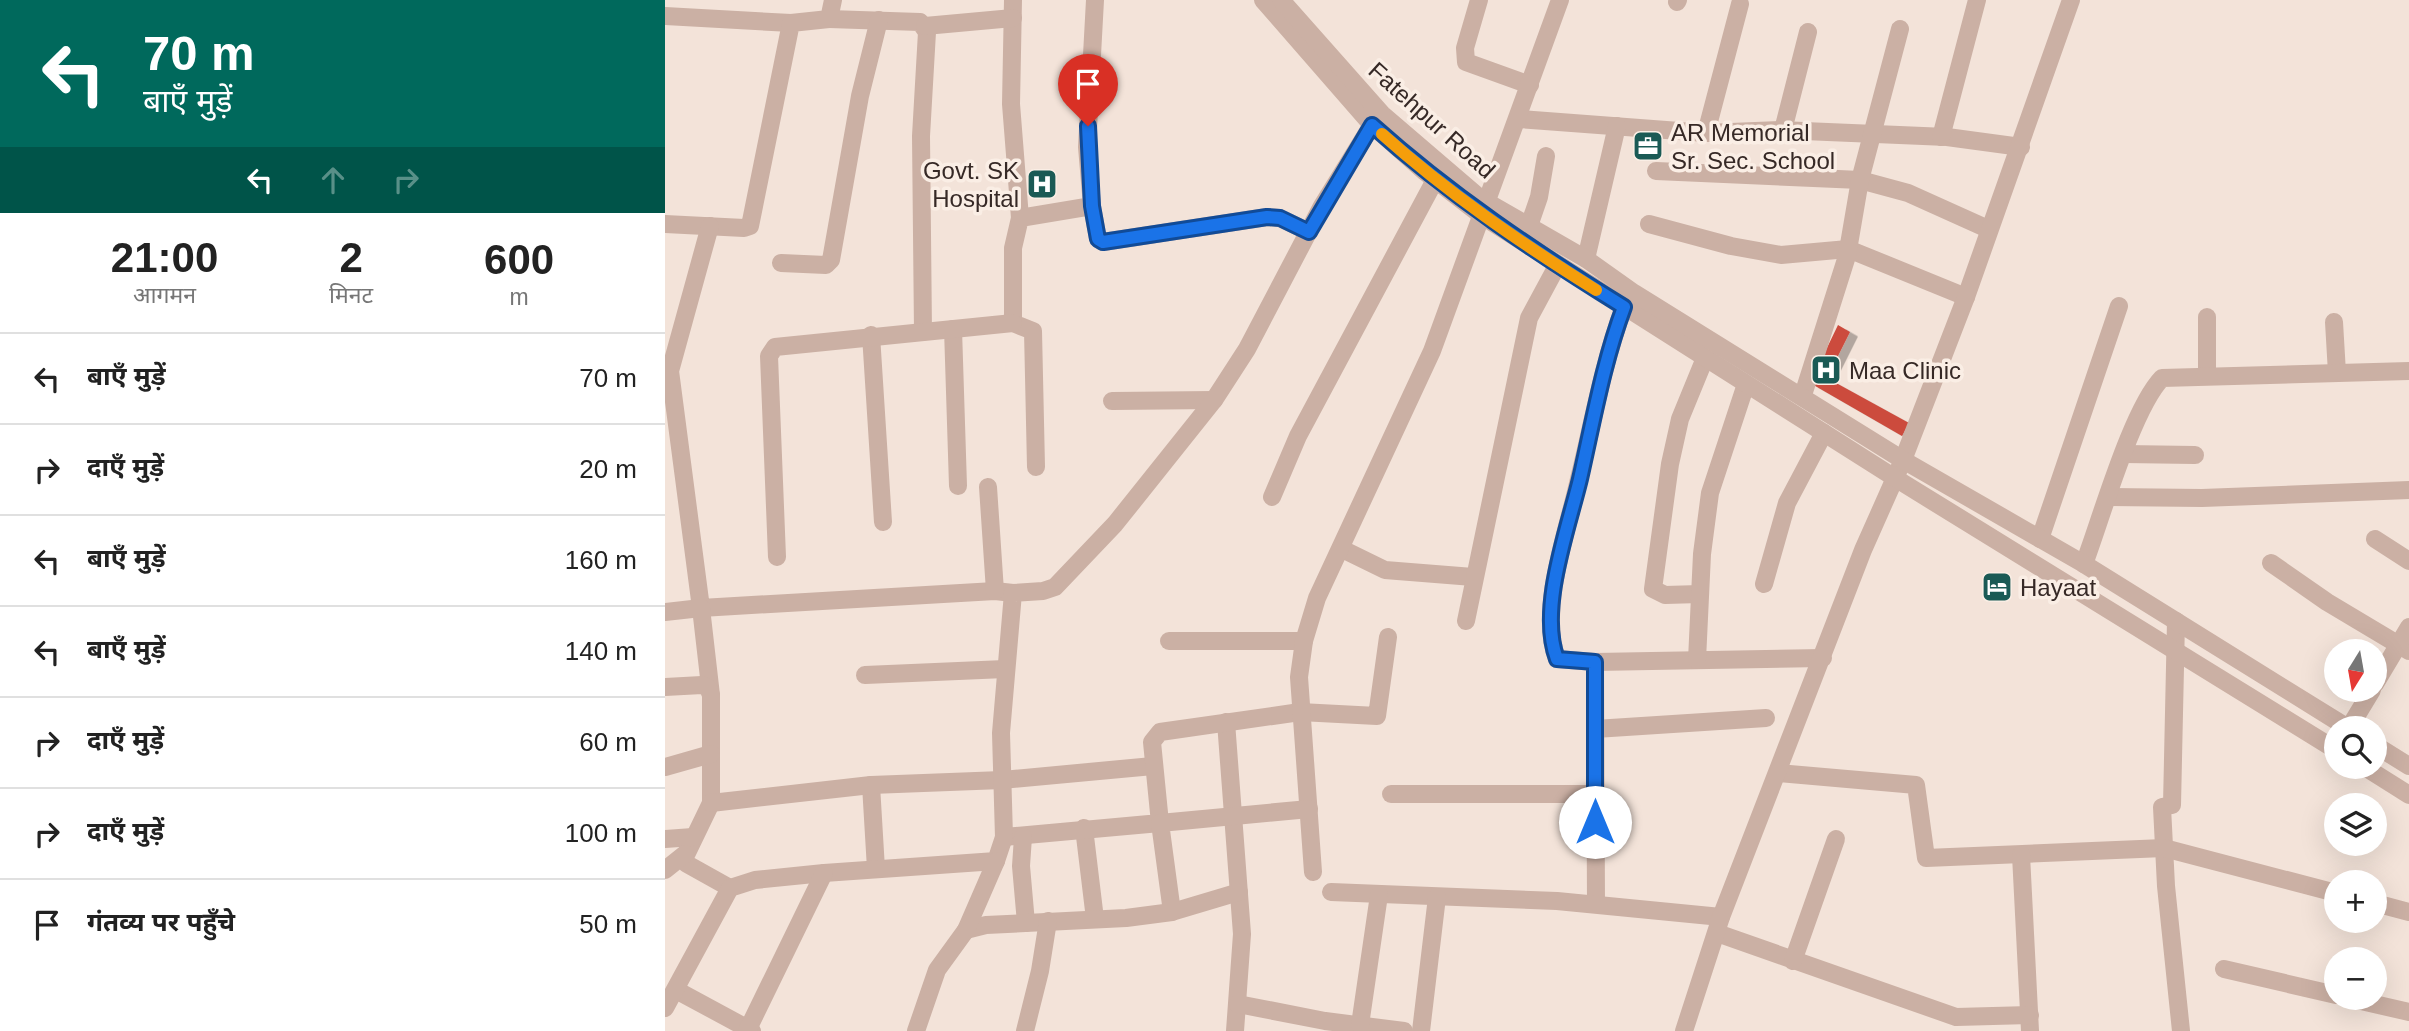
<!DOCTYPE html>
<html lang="hi">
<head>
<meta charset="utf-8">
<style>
	body { margin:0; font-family:Arial,"Noto Sans Devanagari",sans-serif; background:#f6f6f6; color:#222; height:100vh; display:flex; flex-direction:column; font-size:26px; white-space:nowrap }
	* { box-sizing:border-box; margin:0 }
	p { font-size:23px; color:#767676 }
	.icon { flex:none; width:38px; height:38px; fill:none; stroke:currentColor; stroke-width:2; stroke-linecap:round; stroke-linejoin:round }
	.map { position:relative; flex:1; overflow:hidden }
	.side { display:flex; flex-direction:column; background:#fff; width:665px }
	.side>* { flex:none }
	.guide { background:#00695c; color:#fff; overflow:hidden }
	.needle { width:46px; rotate:191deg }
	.fabs { position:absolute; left:1659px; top:639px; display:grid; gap:14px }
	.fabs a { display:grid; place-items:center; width:63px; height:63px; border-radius:50%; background:#fff; box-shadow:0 7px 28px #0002; font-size:35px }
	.pin { position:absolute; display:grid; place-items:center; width:60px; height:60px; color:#fff; margin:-72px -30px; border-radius:50% 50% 50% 0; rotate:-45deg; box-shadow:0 0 7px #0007 }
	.pin .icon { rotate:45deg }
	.me { position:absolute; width:77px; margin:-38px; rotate:0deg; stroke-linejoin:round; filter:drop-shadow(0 0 5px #0008) }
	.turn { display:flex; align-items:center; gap:24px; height:147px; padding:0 28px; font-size:32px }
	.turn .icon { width:91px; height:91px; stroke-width:2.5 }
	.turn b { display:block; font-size:49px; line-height:60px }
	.lanes { display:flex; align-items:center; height:66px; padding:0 28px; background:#0003; justify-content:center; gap:35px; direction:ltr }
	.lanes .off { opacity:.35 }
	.eta { display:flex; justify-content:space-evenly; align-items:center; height:119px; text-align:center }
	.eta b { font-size:42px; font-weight:700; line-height:49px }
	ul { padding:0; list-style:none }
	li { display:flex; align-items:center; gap:21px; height:91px; padding:0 28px; border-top:2px solid #e0e0e0 }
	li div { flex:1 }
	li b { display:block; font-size:26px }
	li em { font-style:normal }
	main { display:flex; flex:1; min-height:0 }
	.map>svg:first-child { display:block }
	.building { fill:#cc4b3d; filter:url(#shadow) }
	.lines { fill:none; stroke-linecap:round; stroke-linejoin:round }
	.minor { stroke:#cbb0a4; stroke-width:18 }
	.tertiary { stroke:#cbb0a4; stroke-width:18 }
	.route-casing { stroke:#114b97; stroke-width:18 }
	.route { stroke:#1a73e8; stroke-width:12 }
	.slow { stroke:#f59e0b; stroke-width:12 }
	.labels { text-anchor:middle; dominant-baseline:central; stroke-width:7; stroke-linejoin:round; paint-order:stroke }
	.street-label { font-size:24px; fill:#362926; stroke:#faeee5 }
	.poi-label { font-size:24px; fill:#362926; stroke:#faeee5; text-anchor:start }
</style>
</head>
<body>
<main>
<section class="side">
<div class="guide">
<div class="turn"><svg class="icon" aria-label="left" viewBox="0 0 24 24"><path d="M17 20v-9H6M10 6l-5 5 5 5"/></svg><div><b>70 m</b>बाएँ मुड़ें</div></div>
<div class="lanes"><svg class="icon" aria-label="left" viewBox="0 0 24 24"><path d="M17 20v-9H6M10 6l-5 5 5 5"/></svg><svg class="icon off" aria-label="ahead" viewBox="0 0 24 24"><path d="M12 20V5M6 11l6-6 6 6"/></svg><svg class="icon off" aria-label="right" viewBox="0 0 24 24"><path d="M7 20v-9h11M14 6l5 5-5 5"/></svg></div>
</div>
<div class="eta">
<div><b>21:00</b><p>आगमन</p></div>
<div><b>2</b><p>मिनट</p></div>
<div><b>600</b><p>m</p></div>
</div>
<ul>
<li><svg class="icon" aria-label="left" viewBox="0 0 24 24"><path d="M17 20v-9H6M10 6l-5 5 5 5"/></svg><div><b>बाएँ मुड़ें</b></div><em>70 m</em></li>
<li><svg class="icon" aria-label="right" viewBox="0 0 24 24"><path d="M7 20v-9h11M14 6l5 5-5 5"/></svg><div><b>दाएँ मुड़ें</b></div><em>20 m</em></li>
<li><svg class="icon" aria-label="left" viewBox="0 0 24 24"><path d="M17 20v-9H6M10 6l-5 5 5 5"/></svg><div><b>बाएँ मुड़ें</b></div><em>160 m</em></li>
<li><svg class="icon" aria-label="left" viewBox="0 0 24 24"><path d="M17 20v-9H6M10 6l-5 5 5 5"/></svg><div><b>बाएँ मुड़ें</b></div><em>140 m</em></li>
<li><svg class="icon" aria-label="right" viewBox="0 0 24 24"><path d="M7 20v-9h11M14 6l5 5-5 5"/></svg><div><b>दाएँ मुड़ें</b></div><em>60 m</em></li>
<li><svg class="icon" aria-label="right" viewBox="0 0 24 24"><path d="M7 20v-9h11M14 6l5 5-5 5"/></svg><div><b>दाएँ मुड़ें</b></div><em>100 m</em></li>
<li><svg class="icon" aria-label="arrive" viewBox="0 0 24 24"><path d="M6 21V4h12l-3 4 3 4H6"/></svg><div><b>गंतव्य पर पहुँचे</b></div><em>50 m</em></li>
</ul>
</section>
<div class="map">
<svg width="1744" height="1031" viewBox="0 0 1744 1031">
	<defs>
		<filter id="shadow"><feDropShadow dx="8" dy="4.5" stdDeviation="0" flood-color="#0004"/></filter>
	</defs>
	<rect width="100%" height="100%" fill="#f3e3d9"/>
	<path class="building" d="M1173 325 1185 332 1162 378 1244 423 1237 436 1145 383Z"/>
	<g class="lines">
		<g class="minor">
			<path d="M348 0 346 104 355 218"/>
			<path d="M814 0 800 48 801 62 865 85"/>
			<path d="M1012 2 1013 0"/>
			<path d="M0 16 126 23"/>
			<path d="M164 19 255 22 262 32 256 136 258 332"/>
			<path d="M260 26 348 18"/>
			<path d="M854 119 1041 133 1115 130 1282 137 1356 147"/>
			<path d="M1118 130 1143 32"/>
			<path d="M1041 133 1075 4"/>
			<path d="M1276 137 1312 0"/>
			<path d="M991 171 1195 180 1243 193 1323 229"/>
			<path d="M427 206 433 239 438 242 602 217 615 218 644 232"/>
			<path d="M0 224 79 228 85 226 126 23 164 19 168 0"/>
			<path d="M984 224 1066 246 1116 255 1183 249 1301 297"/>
			<path d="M45 226 5 371 36 608 330 591 348 593"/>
			<path d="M864 226 874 197 881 156"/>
			<path d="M921 259 952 126"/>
			<path d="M116 263 161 265 166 260 195 96 214 20"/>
			<path d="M959 307C938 363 928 422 914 479 903 530 873 609 892 659L930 662 1158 658"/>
			<path d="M1669 322 1672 373"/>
			<path d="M288 329 293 486"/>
			<path d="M206 335 218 522"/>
			<path d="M1542 375V317"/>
			<path d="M1138 395 1182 256 1195 180 1235 29"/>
			<path d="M447 401 549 400"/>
			<path d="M1459 454 1530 455"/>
			<path d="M371 467 368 331 348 323V248L355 218 427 206 422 147 430 0"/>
			<path d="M323 487 330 591"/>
			<path d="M607 497 633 436 770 180"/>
			<path d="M1444 497 1537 498 1744 490"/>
			<path d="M1375 539 1454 306"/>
			<path d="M1710 539 1744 561"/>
			<path d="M677 549 720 570 808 577"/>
			<path d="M112 557 104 356 110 347 348 323"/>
			<path d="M1606 563 1662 602 1744 651"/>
			<path d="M1419 564C1436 519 1467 409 1497 378L1744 371"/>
			<path d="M1099 584 1122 503 1159 433"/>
			<path d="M1035 594 1000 595 988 589 1005 464 1015 419 1040 358"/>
			<path d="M0 612 36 608 46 695"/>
			<path d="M801 621 864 318 892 266"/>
			<path d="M1511 621 1507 805 1497 807 1501 886 1516 1031"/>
			<path d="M504 641H639"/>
			<path d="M1032 660 1037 554 1045 493 1081 384"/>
			<path d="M930 662 931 904"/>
			<path d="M200 675 340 669"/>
			<path d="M1710 684 1744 627"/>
			<path d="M0 687 37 685 43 688 46 695V803L19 859 22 864 65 888"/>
			<path d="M561 722 577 934 570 1031"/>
			<path d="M1684 728 1707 690"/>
			<path d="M930 729 1101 718"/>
			<path d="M0 767 46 754"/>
			<path d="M1113 773 1251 785 1261 858 1499 848 1671 893"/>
			<path d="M206 785 211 869"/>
			<path d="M726 794H930"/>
			<path d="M46 803 206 785 337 780 488 766"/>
			<path d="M419 828 430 919"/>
			<path d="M339 837 495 823 487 742 495 732 635 712 712 716 723 637"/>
			<path d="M358 837 356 866 361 923"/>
			<path d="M0 839 28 837"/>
			<path d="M1356 855 1365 1031"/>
			<path d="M0 870 20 854"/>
			<path d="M648 872 634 677 639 641 652 598 767 351 895 0"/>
			<path d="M666 892 892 901 1056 917"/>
			<path d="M1710 903 1744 912"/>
			<path d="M507 912 574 892"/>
			<path d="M301 930 321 925 461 918 507 912 495 823 644 809"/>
			<path d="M1052 933 1291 1017 1365 1015"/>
			<path d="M1128 961 1171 839"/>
			<path d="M1559 969 1671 995"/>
			<path d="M11 990 87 1031"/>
			<path d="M1683 998 1744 1012"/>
			<path d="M573 1004 660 1021 739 1031"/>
			<path d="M0 1008 65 888 90 880 159 873 331 861 339 837 336 733 348 593 378 591 390 587 450 524 549 400 582 349 657 206 707 125"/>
			<path d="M695 1025 714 895"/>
			<path d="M82 1031 159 873"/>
			<path d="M251 1031 272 970 301 930 331 861"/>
			<path d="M360 1031 375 971 383 921"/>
			<path d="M756 1031 772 897"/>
			<path d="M1019 1031 1056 917 1198 550 1238 460 1301 297 1406 0"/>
		</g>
		<g class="tertiary">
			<path d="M598 0 707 125 760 172 817 216 1230 478 1671 750"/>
			<path d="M616 0 717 114 815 198 921 259 969 293 1238 460 1419 564 1683 728"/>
			<path d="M1710 745 1744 766"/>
			<path d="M1698 766 1744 795"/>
		</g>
	</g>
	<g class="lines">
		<g class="route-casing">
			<path id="route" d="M423 126 427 206 433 239 438 242 602 217 615 218 644 232 707 125C785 195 870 252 959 307 938 363 928 422 915 479 903 529 873 609 892 659L930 662V822"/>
		</g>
		<use href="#route" class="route"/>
		<path class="slow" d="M717 134C784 194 856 243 931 290"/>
	</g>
	<defs>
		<g id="office-square" transform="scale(1.575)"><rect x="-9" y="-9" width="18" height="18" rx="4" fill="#1a5a55" stroke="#faeee5"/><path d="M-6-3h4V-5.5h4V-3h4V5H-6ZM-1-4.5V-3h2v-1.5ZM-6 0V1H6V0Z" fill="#fff"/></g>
		<g id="hospital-square" transform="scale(1.575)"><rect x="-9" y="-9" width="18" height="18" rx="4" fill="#1a5a55" stroke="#faeee5"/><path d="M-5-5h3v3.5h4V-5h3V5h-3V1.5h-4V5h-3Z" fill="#fff"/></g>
		<g id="hotel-square" transform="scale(1.575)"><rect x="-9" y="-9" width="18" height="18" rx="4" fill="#1a5a55" stroke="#faeee5"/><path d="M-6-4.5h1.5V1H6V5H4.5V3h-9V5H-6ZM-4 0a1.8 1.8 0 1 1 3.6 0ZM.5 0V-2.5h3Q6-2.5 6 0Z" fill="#fff"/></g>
	</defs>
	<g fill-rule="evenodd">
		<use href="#office-square" x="983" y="146"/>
		<use href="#hospital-square" x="377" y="184"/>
		<use href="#hospital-square" x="1161" y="370"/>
		<use href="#hotel-square" x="1332" y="587"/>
	</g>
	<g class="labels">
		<g class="street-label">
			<text transform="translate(767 120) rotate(42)">Fatehpur Road</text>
		</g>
		<g class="poi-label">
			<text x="1006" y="132">AR Memorial<tspan x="1006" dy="28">Sr. Sec. School</tspan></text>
			<text x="354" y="170" text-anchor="end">Govt. SK<tspan x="354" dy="28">Hospital</tspan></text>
			<text x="1184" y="370">Maa Clinic</text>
			<text x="1355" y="587">Hayaat</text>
		</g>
	</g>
</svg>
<div class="fabs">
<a><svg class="needle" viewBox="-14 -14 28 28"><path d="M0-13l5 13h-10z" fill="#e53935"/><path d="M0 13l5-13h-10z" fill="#767676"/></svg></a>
<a><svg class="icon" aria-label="search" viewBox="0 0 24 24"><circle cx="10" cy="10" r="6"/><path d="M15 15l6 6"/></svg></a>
<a><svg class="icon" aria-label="layers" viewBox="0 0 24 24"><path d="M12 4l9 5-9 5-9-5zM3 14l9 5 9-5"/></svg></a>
<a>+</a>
<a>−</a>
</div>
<div class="pin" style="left:423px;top:126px;background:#d93025"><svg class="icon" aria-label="arrive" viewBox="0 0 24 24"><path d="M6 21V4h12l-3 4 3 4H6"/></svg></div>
<svg class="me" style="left:930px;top:822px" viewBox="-20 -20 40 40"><circle r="19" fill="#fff"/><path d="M0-13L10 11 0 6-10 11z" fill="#1a73e8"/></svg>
</div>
</main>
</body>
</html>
